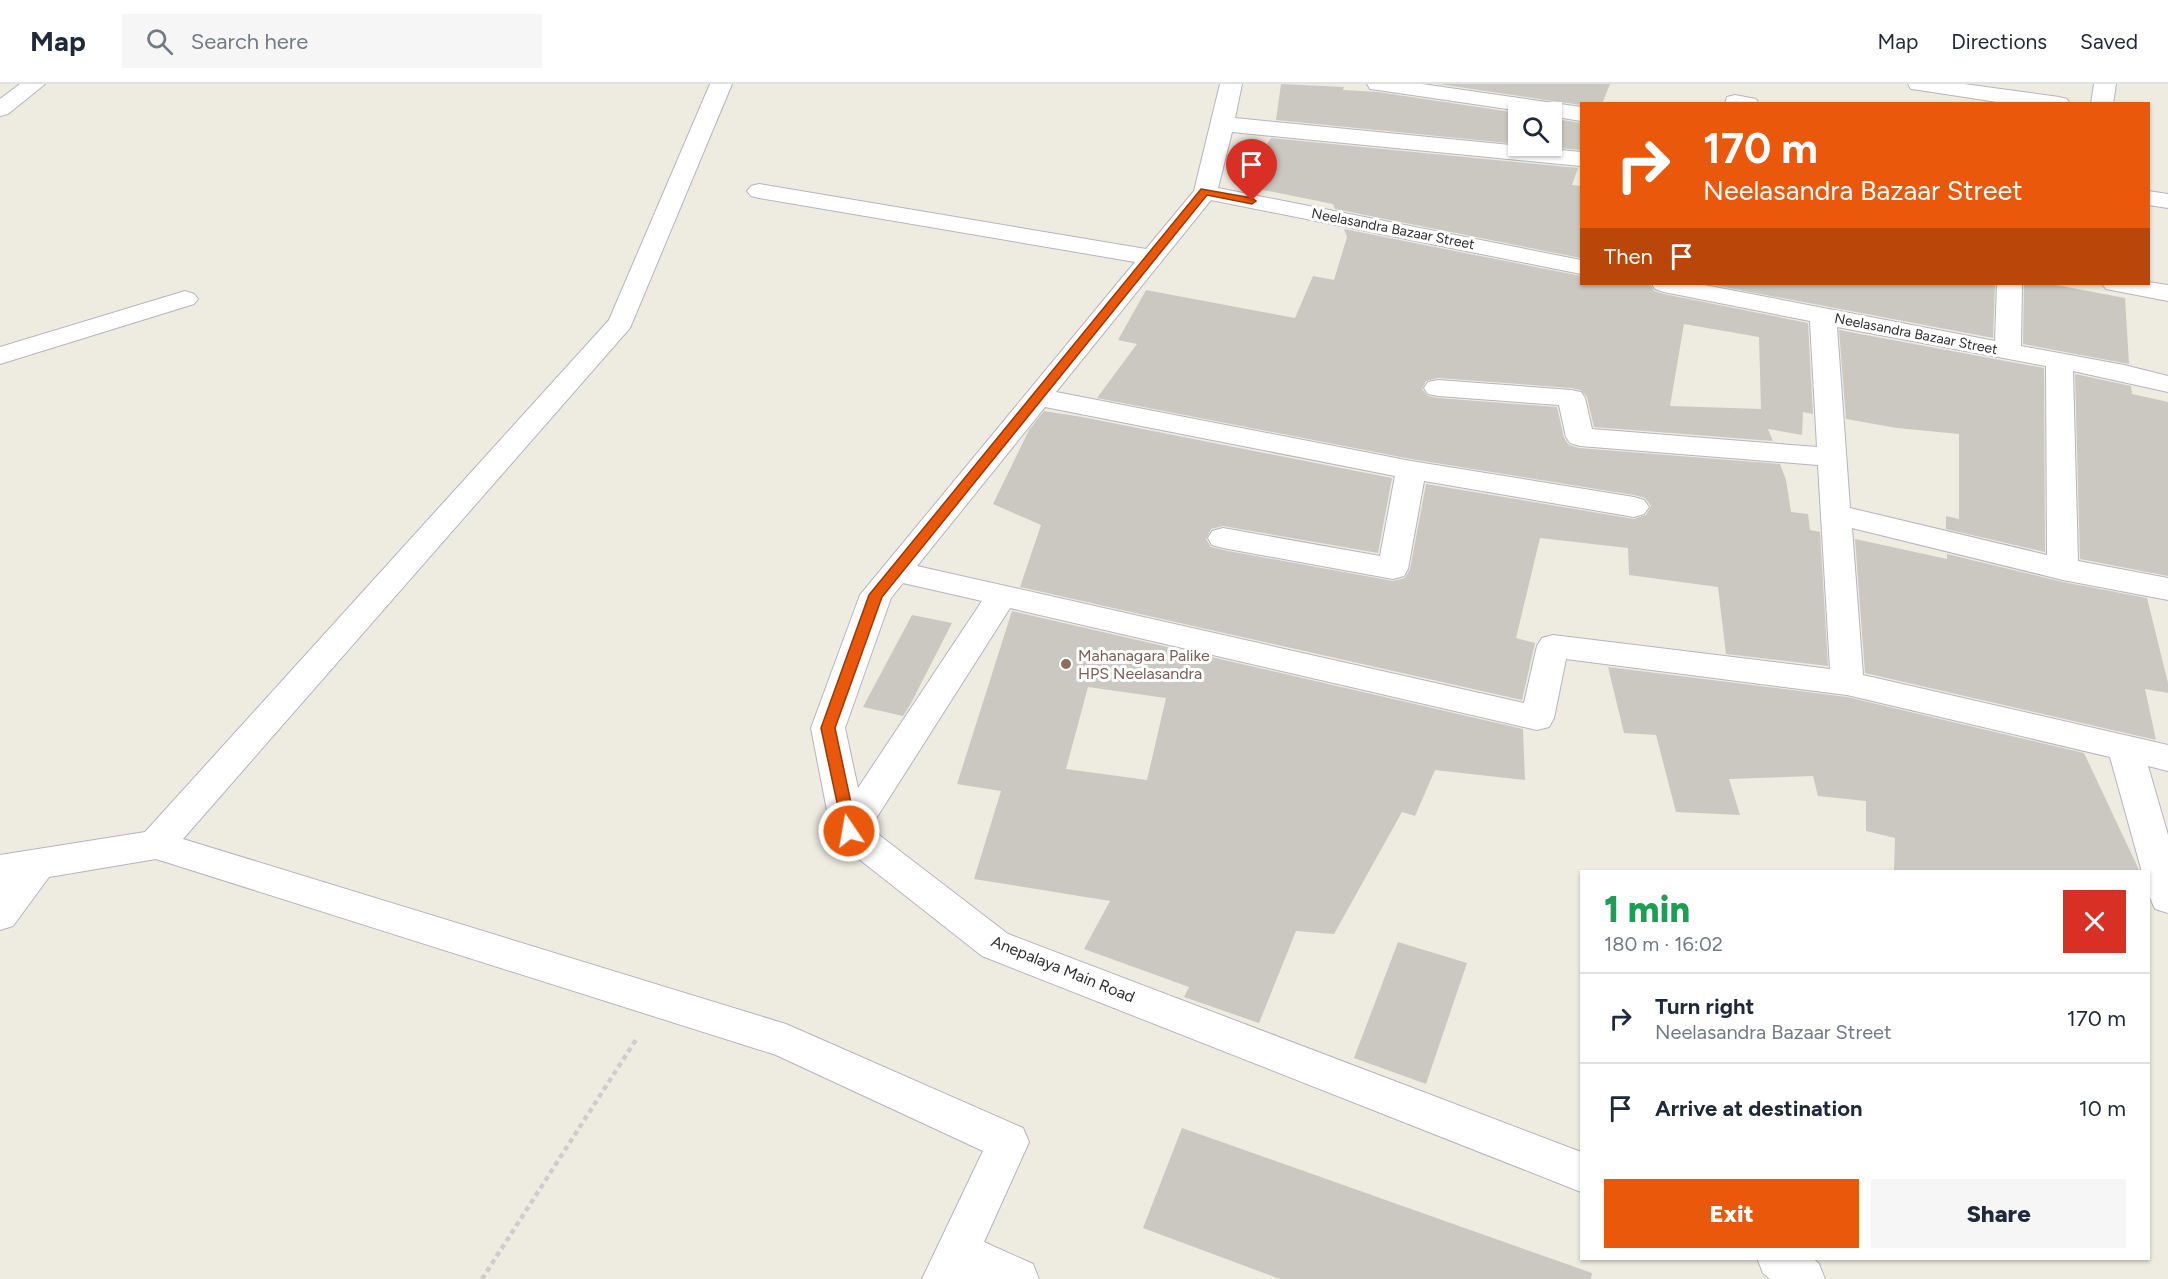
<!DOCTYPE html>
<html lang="en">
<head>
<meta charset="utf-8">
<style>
	body { margin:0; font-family:Figtree,sans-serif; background:#f6f6f7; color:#1f2937; height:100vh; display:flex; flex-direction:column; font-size:22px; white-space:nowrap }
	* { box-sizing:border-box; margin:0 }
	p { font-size:20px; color:#747a83 }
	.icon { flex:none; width:33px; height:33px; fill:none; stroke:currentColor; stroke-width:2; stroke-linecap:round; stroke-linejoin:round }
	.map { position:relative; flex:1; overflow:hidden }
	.panel { position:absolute; left:1580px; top:786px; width:570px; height:390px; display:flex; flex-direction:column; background:#fff; border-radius:0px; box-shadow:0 2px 4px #0004 }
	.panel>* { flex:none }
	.hud { position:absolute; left:1580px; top:18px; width:570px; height:183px; border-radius:0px; box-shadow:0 2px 4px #0004; background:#ea580c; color:#fff; overflow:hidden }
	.tools { position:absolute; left:1508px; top:18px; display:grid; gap:12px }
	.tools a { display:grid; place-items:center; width:54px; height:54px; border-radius:0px; background:#fff; box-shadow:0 2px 4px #0004; font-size:30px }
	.pin { position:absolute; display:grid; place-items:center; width:51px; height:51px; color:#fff; margin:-62px -26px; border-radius:50% 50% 50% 0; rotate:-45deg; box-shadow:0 0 6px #0007 }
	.pin .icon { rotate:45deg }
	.me { position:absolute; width:66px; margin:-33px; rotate:348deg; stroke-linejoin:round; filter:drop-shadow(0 0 4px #0008) }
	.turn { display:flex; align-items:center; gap:21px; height:126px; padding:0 24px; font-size:27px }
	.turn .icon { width:78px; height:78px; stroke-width:2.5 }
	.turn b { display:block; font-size:42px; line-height:51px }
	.then { display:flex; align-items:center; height:57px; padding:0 24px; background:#0003; gap:12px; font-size:22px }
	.round { display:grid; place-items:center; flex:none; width:63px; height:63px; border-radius:0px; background:#f6f6f7 }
	.headline { display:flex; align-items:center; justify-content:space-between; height:102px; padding:0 24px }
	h1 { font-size:36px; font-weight:800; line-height:45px; color:#1e9e55 }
	.button { display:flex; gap:12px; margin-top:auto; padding:12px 24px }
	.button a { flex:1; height:69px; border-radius:0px; background:#ea580c; color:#fff; font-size:24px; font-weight:800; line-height:69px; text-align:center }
	.button a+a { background:#f6f6f7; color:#1f2937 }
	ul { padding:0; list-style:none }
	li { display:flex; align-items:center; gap:18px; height:90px; padding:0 24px; border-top:2px solid #e0e1e3 }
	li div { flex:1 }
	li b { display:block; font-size:22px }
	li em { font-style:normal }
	header { display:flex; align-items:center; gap:36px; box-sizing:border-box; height:84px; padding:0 30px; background:#fff; border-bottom:2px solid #e0e1e3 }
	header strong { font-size:28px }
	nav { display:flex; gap:33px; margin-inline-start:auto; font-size:21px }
	.search { width:420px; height:54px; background:#f6f6f7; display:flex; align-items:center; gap:15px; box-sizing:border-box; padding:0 21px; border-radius:0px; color:#747a83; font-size:22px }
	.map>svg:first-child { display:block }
	.building { fill:#cac8c0; fill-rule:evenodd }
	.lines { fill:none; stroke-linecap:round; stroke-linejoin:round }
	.minor-casing { stroke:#b5b4c0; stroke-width:2 }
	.path { stroke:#cdcdcd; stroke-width:4.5; stroke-dasharray:5 4; stroke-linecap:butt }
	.minor { fill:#fff; fill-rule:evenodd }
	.route { fill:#ea580c; stroke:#983908; stroke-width:1.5 }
	.education-dot { fill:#8d6e63; stroke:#fff; stroke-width:2 }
	.labels { text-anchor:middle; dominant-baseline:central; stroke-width:6; stroke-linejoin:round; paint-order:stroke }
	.far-street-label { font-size:14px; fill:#2e2e2e; stroke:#fff }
	.education-label { font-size:16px; fill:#785e54; stroke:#fff; text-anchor:start }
	.street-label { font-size:16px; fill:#2e2e2e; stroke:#fff }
</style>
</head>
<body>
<header>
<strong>Map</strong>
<div class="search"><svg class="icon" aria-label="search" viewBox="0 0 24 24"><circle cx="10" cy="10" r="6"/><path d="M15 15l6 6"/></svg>Search here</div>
<nav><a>Map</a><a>Directions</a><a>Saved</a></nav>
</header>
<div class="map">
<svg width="2168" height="1195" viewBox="0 0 2168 1195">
	<rect width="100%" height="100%" fill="#eeece1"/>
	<g class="building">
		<path d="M1281 0 1344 3 1343 6 1378 8 1518 29V60L1276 36Z"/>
		<path d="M1438 0H1610L1602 20 1581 21Z"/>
		<path d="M1551 34 1581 39V66L1538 62H1551Z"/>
		<path d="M1271 54 1578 84 1572 101 1581 102V174L1335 125 1333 120 1239 101Z"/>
		<path d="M1344 145 1581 192V200H1650L1654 207 1664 210 1808 239 1813 330 1803 328 1802 351 1768 345 1773 357 1594 343 1587 313 1581 306 1571 304 1438 294 1426 297 1422 305 1428 312 1438 314 1557 323 1564 354 1569 361 1579 364 1780 380 1786 396 1791 428 1808 430 1810 446 1820 448 1828 582 1726 570 1718 503 1629 491 1628 464 1540 454 1516 554 1535 559 1522 616 1020 503 1041 441 993 420 1029 346 1044 327 1082 333 1392 394 1378 469 1223 442 1211 445 1206 455 1211 463 1223 466 1393 497 1405 494 1410 485 1426 400 1634 435 1646 431 1651 422 1645 414 1634 411 1411 375 1097 314 1137 260 1118 256 1146 206 1295 234 1313 192 1334 196 1347 153ZM1684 240 1759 253 1761 325 1670 322Z"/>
		<path d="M1708 200H1995L1993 254Z"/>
		<path d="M2024 200H2051L2125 214 2129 280 2023 260Z"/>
		<path d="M1839 246 2044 284 2045 468 1946 445V432L1959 435V350L1897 344 1846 335Z"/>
		<path d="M2075 290 2131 302 2132 310 2168 318V492L2080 475Z"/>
		<path d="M1855 455 1947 475V470L2063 498 2147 514 2168 599V609L2145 605 2156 656 1865 589Z"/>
		<path d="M1012 527 1523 645 1525 696 1435 686 1415 732 1402 728 1334 850 1296 847 1259 939 1184 913 1189 903 1084 865 1110 817 974 795 1001 707 957 700ZM1088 603 1166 614 1147 696 1066 685Z"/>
		<path d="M912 531 952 539 910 621 903 632 863 623Z"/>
		<path d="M1608 583 1847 613 2084 669 2140 788H1894L1895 754 1866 747V717L1818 712 1813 692 1729 695 1740 731 1676 728 1656 651 1624 649Z"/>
		<path d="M1398 858 1467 879 1426 1000 1354 974Z"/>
		<path d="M1182 1044 1592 1189 1591 1195H1280L1143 1144Z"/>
	</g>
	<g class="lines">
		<g class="minor-casing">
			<g id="minor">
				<path d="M20 0H45L8 30 0 32V15Z"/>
				<path d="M710 0H732L630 244 183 755 786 940 1023 1044 1029 1058 984 1158 1033 1180 1039 1195H922L983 1067 776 971 156 775 49 793 13 842 0 846V771L145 748 609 236Z"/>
				<path d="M1220 0H1242L1235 34 1581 68V82L1232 48 1218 104 1581 176V190L1211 116 1056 308 1411 377 1634 413 1644 416 1649 423 1644 430 1634 433 1424 397 1408 485 1404 492 1393 495 1223 464 1212 461 1208 454 1212 447 1223 444 1380 472 1395 392 1045 323 917 482 1524 619 1537 562 1542 554 1553 551 1830 585 1818 381 1580 362 1570 359 1566 353 1559 321 1438 312 1428 310 1424 304 1428 298 1438 296 1571 306 1581 308 1585 314 1592 345 1817 363 1810 237 1664 208 1655 205 1652 200H1699L1995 257 1997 200H2022L2021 262 2124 281 2168 292V308L2073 287 2078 477 2168 494V516L2063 496 1852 444 1863 591 2168 661V687L2148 682 2168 751V829L2155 825 2148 809V788H2142L2110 673 1847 611 1566 575 1554 634 1549 643 1537 646 1010 524 870 744 1008 850 1581 1068V1108L982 872 836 757 831 747 811 644 860 511 1135 178 759 114 751 112 747 107 751 102 759 100 1146 165 1194 107ZM1837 243 2046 282 2047 471 1850 424ZM903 499 982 517 858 704 845 644 891 514Z"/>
				<path d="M1367 0H1422L1581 23V37L1551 32V28H1527L1378 6 1370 5Z"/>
				<path d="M1908 0H1964L2059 13 2067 15 2070 20H2010L1919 6 1911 5Z"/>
				<path d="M2094 0H2116L2113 20H2091Z"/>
				<path d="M1735 11 1756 15 1759 20H1725L1727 13Z"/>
				<path d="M2148 107 2168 110V124L2148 121Z"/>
				<path d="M2148 198 2168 201V217L2106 205 2102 200Z"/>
				<path d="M185 207 194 210 198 215 194 220 0 280V263Z"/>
				<path d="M1757 1174H1813L1819 1180 1825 1195H1770L1763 1189Z"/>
			</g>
		</g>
		<path class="path" d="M482 1195 637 954"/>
		<use href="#minor" class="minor"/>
	</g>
	<path class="route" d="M1201 105 1252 114 1256 117 1252 120 1207 111 882 513 835 644 857 747 855 751H844L821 644 869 511Z"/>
	<circle class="education-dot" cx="1066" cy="580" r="6"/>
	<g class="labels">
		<g class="far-street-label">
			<text transform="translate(1393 145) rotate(11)">Neelasandra Bazaar Street</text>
			<text transform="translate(1916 250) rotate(11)">Neelasandra Bazaar Street</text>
		</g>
		<g class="education-label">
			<text x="1078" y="571">Mahanagara Palike<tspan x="1078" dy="18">HPS Neelasandra</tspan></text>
		</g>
		<g class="street-label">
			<text transform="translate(1063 885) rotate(22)">Anepalaya Main Road</text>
		</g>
	</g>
</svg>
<div class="tools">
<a><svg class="icon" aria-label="search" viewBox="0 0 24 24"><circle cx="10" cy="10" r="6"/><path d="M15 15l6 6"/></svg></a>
</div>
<div class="pin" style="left:1252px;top:117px;background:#d93025"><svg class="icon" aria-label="arrive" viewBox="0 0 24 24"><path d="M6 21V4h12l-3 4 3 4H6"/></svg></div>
<svg class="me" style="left:849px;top:747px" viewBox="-20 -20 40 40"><circle r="17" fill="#ea580c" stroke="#fff" stroke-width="3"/><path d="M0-11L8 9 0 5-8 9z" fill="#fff"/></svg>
<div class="hud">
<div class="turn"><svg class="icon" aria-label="right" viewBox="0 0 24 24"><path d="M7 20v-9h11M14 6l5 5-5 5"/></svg><div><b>170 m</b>Neelasandra Bazaar Street</div></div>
<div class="then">Then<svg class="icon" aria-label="arrive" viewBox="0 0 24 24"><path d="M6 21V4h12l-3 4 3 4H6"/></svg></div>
</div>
<section class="panel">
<div class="headline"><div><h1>1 min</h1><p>180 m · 16:02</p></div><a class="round" style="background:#d93025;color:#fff"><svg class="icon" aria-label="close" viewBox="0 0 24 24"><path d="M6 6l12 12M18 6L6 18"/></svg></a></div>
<ul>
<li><svg class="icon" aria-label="right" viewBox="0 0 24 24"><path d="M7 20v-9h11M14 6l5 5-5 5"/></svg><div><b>Turn right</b><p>Neelasandra Bazaar Street</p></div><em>170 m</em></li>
<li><svg class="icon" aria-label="arrive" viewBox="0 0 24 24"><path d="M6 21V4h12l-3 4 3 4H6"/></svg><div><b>Arrive at destination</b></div><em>10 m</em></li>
</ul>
<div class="button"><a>Exit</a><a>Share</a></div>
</section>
</div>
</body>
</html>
